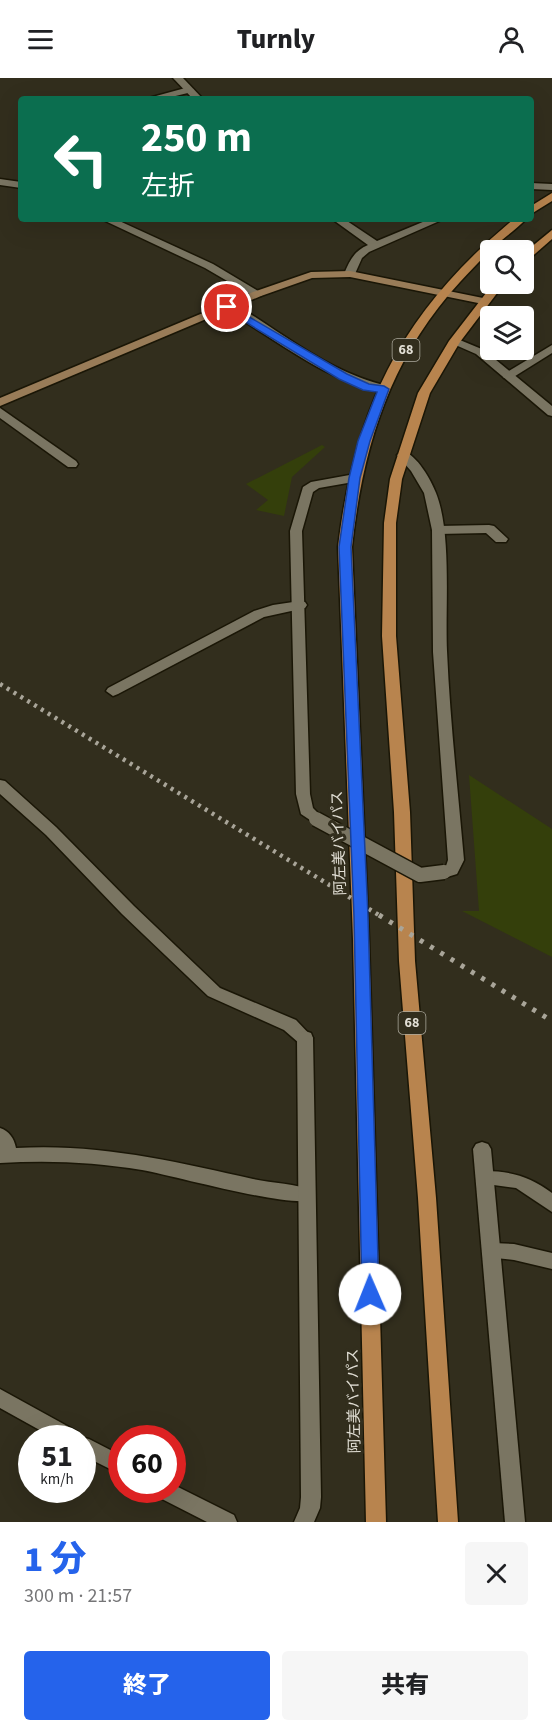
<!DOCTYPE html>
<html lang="ja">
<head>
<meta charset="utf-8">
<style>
	body { margin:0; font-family:"Source Sans 3","Noto Sans JP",sans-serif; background:#f6f6f6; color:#202124; height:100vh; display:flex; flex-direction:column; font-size:22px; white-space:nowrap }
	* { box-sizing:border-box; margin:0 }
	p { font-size:20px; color:#757577 }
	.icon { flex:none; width:33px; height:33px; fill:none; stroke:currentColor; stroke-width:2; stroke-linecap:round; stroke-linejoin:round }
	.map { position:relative; height:1444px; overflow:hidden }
	.side { display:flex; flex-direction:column; background:#fff; flex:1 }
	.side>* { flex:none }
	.banner { position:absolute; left:18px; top:18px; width:516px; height:126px; border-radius:6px; box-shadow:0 6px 24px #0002; background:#0b6e4f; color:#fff; overflow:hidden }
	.buttons { position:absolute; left:480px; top:162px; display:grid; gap:12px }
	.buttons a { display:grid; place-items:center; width:54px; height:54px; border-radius:6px; background:#fff; box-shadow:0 6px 24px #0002; font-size:30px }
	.speed { position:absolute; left:18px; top:1347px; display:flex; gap:12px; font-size:30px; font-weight:700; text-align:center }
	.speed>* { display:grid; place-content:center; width:78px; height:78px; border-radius:50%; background:#fff; box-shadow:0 6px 24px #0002; line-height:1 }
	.speed small { font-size:15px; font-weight:400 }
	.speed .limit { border:9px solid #d22; background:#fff; color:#111 }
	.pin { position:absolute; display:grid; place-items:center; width:51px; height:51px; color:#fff; margin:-26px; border:3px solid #fff; border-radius:50%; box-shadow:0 2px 6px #0007 }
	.me { position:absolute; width:66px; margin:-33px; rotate:359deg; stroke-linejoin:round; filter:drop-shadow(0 0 4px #0008) }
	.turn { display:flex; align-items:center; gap:21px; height:126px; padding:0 24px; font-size:27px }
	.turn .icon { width:78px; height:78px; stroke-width:2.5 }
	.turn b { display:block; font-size:42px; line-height:51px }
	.round { display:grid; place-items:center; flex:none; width:63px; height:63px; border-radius:6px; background:#f6f6f6 }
	.headline { display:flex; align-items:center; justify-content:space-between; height:102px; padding:0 24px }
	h1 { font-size:36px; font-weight:800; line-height:45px; color:#2563eb }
	.cta { display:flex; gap:12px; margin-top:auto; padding:12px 24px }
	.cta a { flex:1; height:69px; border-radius:6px; background:#2563eb; color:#fff; font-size:24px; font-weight:800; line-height:69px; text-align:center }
	.cta a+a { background:#f6f6f6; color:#202124 }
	header { display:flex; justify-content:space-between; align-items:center; height:78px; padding:0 24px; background:#fff; font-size:27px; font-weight:800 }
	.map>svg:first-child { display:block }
	.green { fill:#343f0b }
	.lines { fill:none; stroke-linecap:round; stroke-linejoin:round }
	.lane-casing { stroke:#1a1606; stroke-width:3 }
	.street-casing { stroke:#1a1606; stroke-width:3 }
	.secondary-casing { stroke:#1a1606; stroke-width:3 }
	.primary-casing { stroke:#1a1606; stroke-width:3 }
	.lane { fill:#7a7562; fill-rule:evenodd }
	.street { fill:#7a7562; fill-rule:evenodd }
	.secondary { fill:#997c58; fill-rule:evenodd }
	.primary { fill:#b8844e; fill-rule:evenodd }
	.rail-far1 { stroke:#a9a599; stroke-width:4.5; stroke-dasharray:3 5; stroke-linecap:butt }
	.rail { stroke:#a9a599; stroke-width:5; stroke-dasharray:4 8; stroke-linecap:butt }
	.street-bridge-casing { stroke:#1a1606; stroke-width:17; stroke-linecap:butt }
	.street-bridge { stroke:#7a7562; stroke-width:14 }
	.route { fill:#2563eb; stroke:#184099; stroke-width:1.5 }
	.labels { text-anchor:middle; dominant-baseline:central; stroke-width:6; stroke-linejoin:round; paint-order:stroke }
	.shield { fill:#322e1d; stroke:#adaa9e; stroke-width:1.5 }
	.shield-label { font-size:14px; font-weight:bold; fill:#e2dfd5 }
	.street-label { font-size:15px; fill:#e2dfd5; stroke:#322e1d }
</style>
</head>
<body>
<header><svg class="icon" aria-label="menu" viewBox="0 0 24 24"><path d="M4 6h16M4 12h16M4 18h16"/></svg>Turnly<svg class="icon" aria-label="person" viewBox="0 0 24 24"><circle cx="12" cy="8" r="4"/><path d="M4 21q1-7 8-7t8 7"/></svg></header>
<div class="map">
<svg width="552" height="1444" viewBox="0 0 552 1444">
	<rect width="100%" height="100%" fill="#322e1d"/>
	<g class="green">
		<path d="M322 367 325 369 292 399 284 438 256 432 268 422 246 406Z"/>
		<path d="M469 697 552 751V879L462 833H479Z"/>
	</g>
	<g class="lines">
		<g class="lane-casing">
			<g id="lane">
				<path d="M189 9 194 12 192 14 163 21H145Z"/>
				<path d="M0 101 21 104V110L0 107Z"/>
				<path d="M101 141H115L213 186 263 216 261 218H253L205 190Z"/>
				<path d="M552 267V275L512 300H504L502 297Z"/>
				<path d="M0 330 76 383 78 386 76 389H68L0 340Z"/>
				<path d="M489 447 494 448 508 461 506 464H496L486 455 438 456 432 452 438 448Z"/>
				<path d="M300 523 305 524 307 527 305 530 264 539 118 616 113 618 106 613 108 610 254 533 273 527Z"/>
				<path d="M0 702 5 703 56 749 134 828 220 910 296 942 313 960 311 965 305 967 299 965 284 952 208 918 122 836 46 757 0 716Z"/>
				<path d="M0 1050C9 1053 14 1060 16 1070 96 1065 175 1083 253 1101 271 1105 297 1106 312 1112L315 1117 312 1122C289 1130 175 1098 142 1092 94 1084 48 1082 0 1085Z"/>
				<path d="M485 1093C511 1093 531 1099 552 1115V1134L516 1110 479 1105 476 1100 479 1095Z"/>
				<path d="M492 1165 514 1166 552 1175V1191L514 1182 486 1179 483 1173 486 1167Z"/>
			</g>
		</g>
		<g class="street-casing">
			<g id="street">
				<path d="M173 0H183L203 21H193Z"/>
				<path d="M531 105 552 106V112L531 111Z"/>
				<path d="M332 141H344L377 163 430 141H444L369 174 362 180 354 198 350 199 344 196C350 182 354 173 368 167Z"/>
				<path d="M227 226C247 231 266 247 284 258 317 280 349 299 388 308L390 311 384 315C323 302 277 261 223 231L221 229Z"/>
				<path d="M455 260 484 272 552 328V338L548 337 476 276 451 265V261Z"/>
				<path d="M403 373C417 377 431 402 436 415 452 455 445 529 447 573 450 643 458 713 464 782L457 796 444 800 439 798 436 794 439 790 446 788 448 782 433 574 432 452 424 415 411 393 397 377Z"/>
				<path d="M355 396 361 400 359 403 319 410 313 414 302 453 310 716 313 730 324 741 321 745 316 746 301 736 296 716 290 453 303 409 311 404Z"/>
				<path d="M305 953 311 955 313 960 321 1419 320 1430 314 1444H294L300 1430 301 1419 297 960 299 955Z"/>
				<path d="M482 1064 488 1066 491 1071 525 1444H505L473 1071 476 1066Z"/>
				<path d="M0 1311 78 1354 80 1359 89 1361 122 1378V1397L82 1377V1360H54L0 1330Z"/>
				<path d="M172 1406 234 1437 237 1444H207L158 1419 155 1412H172Z"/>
			</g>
		</g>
		<g class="secondary-casing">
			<path id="secondary" d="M350 193 483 220 489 223 483 226 350 199 312 200 261 218 0 328V320L253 214 311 194Z"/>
		</g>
		<g class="primary-casing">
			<g id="primary">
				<path d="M552 115V123L531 136V128Z"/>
				<path d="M514 141H526C519 149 510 155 502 162 487 175 474 189 460 204 390 280 363 368 352 469L369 861 386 1444H366L353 861 338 469C355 326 403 233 514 141Z"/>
				<path d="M552 152V161L528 182 524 183V175Z"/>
				<path d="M493 206H504L460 264 430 315 402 401 396 445V558L410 734 415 883 436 1120 458 1444H438L418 1120 399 883 394 734 382 558 384 445 390 401 418 315 449 263Z"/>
			</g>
		</g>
		<use href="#lane" class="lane"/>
		<use href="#street" class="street"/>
		<use href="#secondary" class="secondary"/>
		<use href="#primary" class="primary"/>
		<path class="rail-far1" d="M0 606 382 839"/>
		<path class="rail" d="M379 837 552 943"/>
		<g class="street-bridge-casing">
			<path id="street-bridge" d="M316 741 420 797 444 794"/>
		</g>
		<use href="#street-bridge" class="street-bridge"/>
	</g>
	<path class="route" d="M227 226 347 296 369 306 384 308 389 311 370 363 360 400 351 469 368 838 379 1216 376 1221 370 1223 364 1221 362 1216 354 838 339 469 349 400 358 363 377 314 363 312 339 301 224 231V227Z"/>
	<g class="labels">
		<g class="shield">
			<rect x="392.5" y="261" width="27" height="22" rx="4.5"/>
			<rect x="398.5" y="934" width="27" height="22" rx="4.5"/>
		</g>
		<g class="shield-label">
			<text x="406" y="272">68</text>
			<text x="412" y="945">68</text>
		</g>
		<g class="street-label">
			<text transform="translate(339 765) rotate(-92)">阿左美バイパス</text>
			<text transform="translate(354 1323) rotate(-91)">阿左美バイパス</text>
		</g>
	</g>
</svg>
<div class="buttons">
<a><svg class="icon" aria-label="search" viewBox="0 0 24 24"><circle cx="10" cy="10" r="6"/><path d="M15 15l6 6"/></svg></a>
<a><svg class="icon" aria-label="layers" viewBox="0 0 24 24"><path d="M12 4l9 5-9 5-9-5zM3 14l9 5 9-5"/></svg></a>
</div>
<div class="speed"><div>51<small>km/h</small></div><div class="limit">60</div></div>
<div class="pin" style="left:227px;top:229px;background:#d93025"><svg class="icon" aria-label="arrive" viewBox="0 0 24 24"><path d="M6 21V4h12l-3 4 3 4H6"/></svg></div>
<svg class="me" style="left:370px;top:1216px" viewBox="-20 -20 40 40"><circle r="19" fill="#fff"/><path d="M0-13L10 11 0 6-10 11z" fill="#2563eb"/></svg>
<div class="banner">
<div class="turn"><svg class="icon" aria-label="left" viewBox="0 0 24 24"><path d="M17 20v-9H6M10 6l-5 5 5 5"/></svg><div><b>250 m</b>左折</div></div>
</div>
</div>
<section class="side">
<div class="headline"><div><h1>1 分</h1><p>300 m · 21:57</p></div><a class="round"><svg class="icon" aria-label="close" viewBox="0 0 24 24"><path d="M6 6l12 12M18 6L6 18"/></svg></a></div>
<div class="cta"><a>終了</a><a>共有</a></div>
</section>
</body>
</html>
